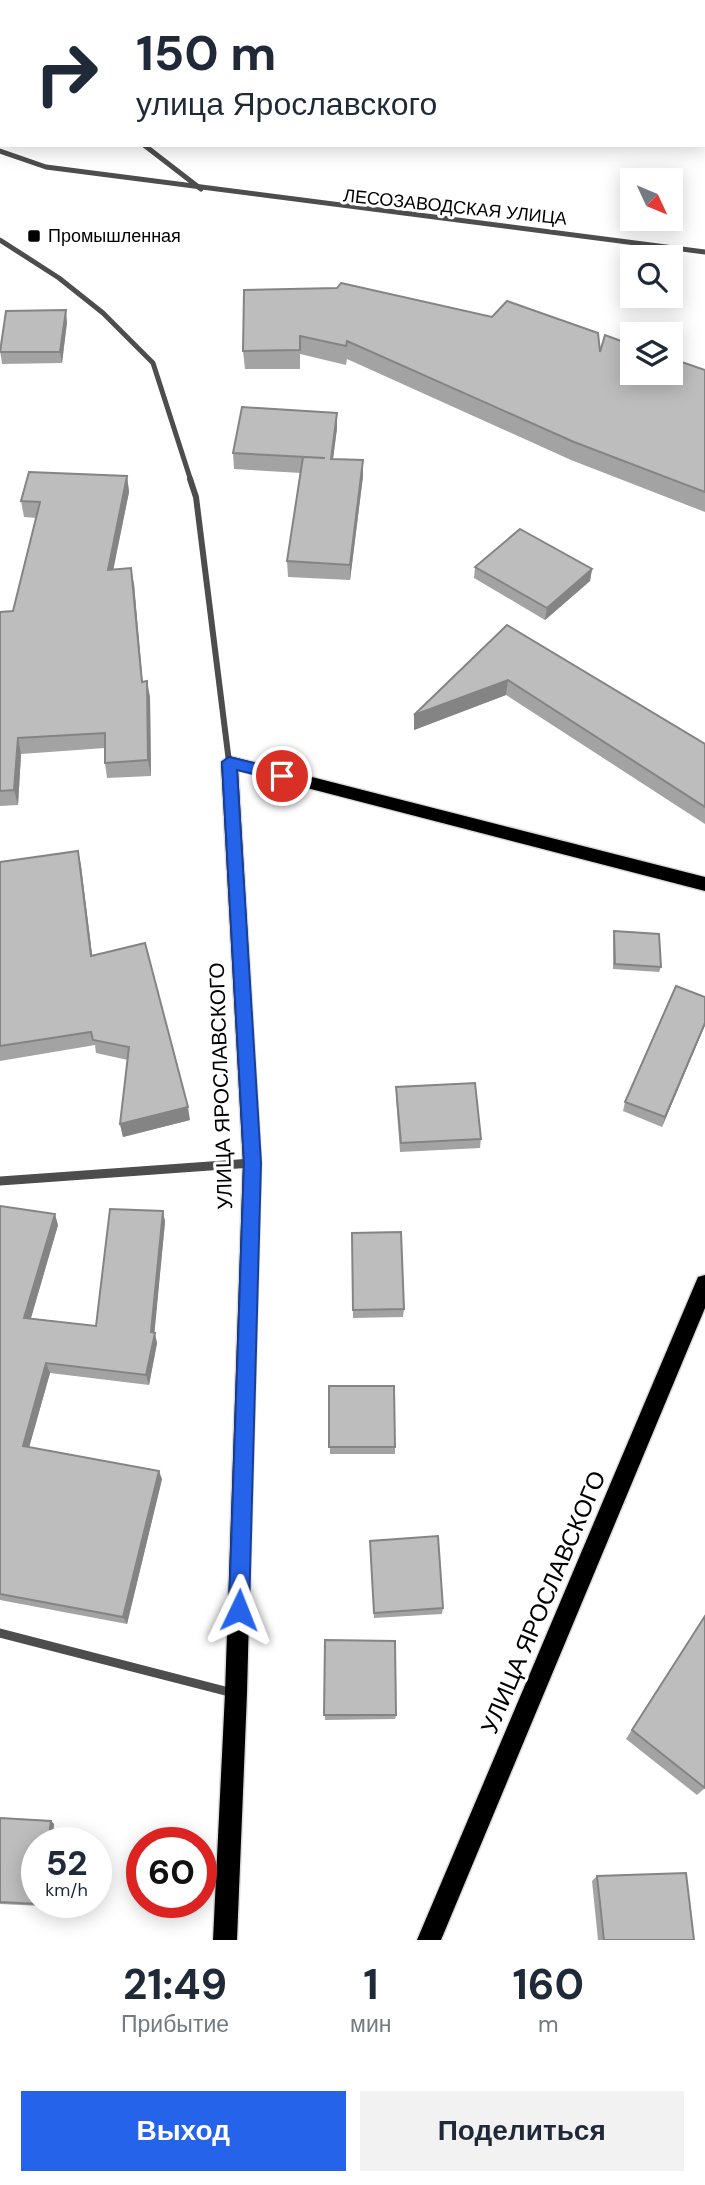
<!DOCTYPE html>
<html lang="ru">
<head>
<meta charset="utf-8">
<style>
	body { margin:0; font-family:"DM Sans",sans-serif; background:#f2f2f3; color:#1f2937; height:100vh; display:flex; flex-direction:column; font-size:26px; white-space:nowrap }
	* { box-sizing:border-box; margin:0 }
	p { font-size:23px; color:#747a83 }
	.icon { flex:none; width:38px; height:38px; fill:none; stroke:currentColor; stroke-width:2; stroke-linecap:round; stroke-linejoin:round }
	.map { position:relative; height:1940px; overflow:hidden }
	.drawer { display:flex; flex-direction:column; background:#fff; flex:1 }
	.drawer>* { flex:none }
	.guide { position:absolute; left:0px; top:0px; width:705px; height:147px; box-shadow:0 4px 18px #0003; background:#fff; color:#1f2937; overflow:hidden }
	.needle { width:46px; rotate:134deg }
	.fabs { position:absolute; left:620px; top:168px; display:grid; gap:14px }
	.fabs a { display:grid; place-items:center; width:63px; height:63px; border-radius:0px; background:#fff; box-shadow:0 4px 18px #0003; font-size:35px }
	.speed { position:absolute; left:21px; top:1827px; display:flex; gap:14px; font-size:35px; font-weight:700; text-align:center }
	.speed>* { display:grid; place-content:center; width:91px; height:91px; border-radius:50%; background:#fff; box-shadow:0 4px 18px #0003; line-height:1 }
	.speed small { font-size:18px; font-weight:400 }
	.speed .limit { border:10px solid #d22; background:#fff; color:#111 }
	.pin { position:absolute; display:grid; place-items:center; width:60px; height:60px; color:#fff; margin:-30px; border:4px solid #fff; border-radius:50%; box-shadow:0 2px 7px #0007 }
	.me { position:absolute; width:77px; margin:-38px; rotate:2deg; stroke-linejoin:round; filter:drop-shadow(0 0 5px #0008) }
	.turn { display:flex; align-items:center; gap:24px; height:147px; padding:0 21px; font-size:32px }
	.turn .icon { width:91px; height:91px; stroke-width:2.5 }
	.turn b { display:block; font-size:49px; line-height:60px }
	.eta { display:flex; justify-content:space-evenly; align-items:center; height:119px; text-align:center }
	.eta b { font-size:42px; font-weight:700; line-height:49px }
	.action { display:flex; gap:14px; margin-top:auto; padding:14px 21px }
	.action a { flex:1; height:80px; border-radius:0px; background:#2563eb; color:#fff; font-size:28px; font-weight:700; line-height:80px; text-align:center }
	.action a+a { background:#f2f2f3; color:#1f2937 }
	.map>svg:first-child { display:block }
	.lines { fill:none; stroke-linecap:round; stroke-linejoin:round }
	.primary-casing { stroke:#dbdbdb; stroke-width:3 }
	.minor-far2 { stroke:#4d4d4d; stroke-width:5 }
	.minor-far1 { stroke:#4d4d4d; stroke-width:6 }
	.minor { stroke:#4d4d4d; stroke-width:9 }
	.primary { fill:#000; fill-rule:evenodd }
	.wall { fill:#a3a3a3 }
	.shaded-wall { fill:#848484 }
	.building { fill:#bdbdbd; stroke:#848484; stroke-width:2 }
	.route { fill:#2563eb; stroke:#184099; stroke-width:2 }
	.poi-dot { fill:#000; stroke:#fff; stroke-width:2.5 }
	.labels { text-anchor:middle; dominant-baseline:central; stroke-width:6; stroke-linejoin:round; paint-order:stroke }
	.far-street-label { font-size:18px; fill:#000; stroke:#fff }
	.far-poi-label { font-size:18px; fill:#000; stroke:#fff; text-anchor:start }
	.street-label { font-size:21px; fill:#000; stroke:#fff }
	.near-street-label { font-size:24px; fill:#000; stroke:#fff }
</style>
</head>
<body>
<div class="map">
<svg width="705" height="1940" viewBox="0 0 705 1940">
	<rect width="100%" height="100%" fill="#fff"/>
	<g class="lines">
		<g class="primary-casing">
			<g id="primary">
				<path d="M229 756 705 877V891L238 770 261 1163 247 1693 237 1940H213L225 1693 243 1163 221 762Z"/>
				<path d="M705 1275V1308L441 1940H417L695 1284 698 1277Z"/>
			</g>
		</g>
		<g class="minor-far2">
			<path d="M411 2 417 0"/>
			<path d="M144 145 201 189"/>
			<path d="M0 151 46 167 705 252"/>
			<path d="M0 240 59 278 103 313 153 363 191 481"/>
		</g>
		<path class="minor-far1" d="M190 479 196 497 229 762"/>
		<g class="minor">
			<path d="M0 1181 252 1163"/>
			<path d="M0 1633 233 1693"/>
		</g>
		<use href="#primary" class="primary"/>
	</g>
	<g class="wall">
		<path d="M244 290 705 370V512L571 460 347 359 346 365 300 354V369H245L243 351Z"/>
		<path d="M67 322 62 363 2 364 0 350Z"/>
		<path d="M337 413V428L333 459 363 460V476L350 580 288 577 287 561 301 473 234 469 233 453Z"/>
		<path d="M127 476 129 492 113 569 134 584 142 681 150 697 151 776 107 778 105 763V748L21 754 18 805 0 806V612L13 611 36 518 24 517 21 501Z"/>
		<path d="M475 567 592 569 590 581 545 620 474 578Z"/>
		<path d="M507 625 705 744V824L506 695 414 730Z"/>
		<path d="M78 851 81 866 92 955 190 1120 123 1137 120 1124 128 1060 96 1053 95 1045 0 1061V862Z"/>
		<path d="M614 931 661 967 659 972 613 969V937Z"/>
		<path d="M705 997V1025L662 1127 623 1111 625 1102Z"/>
		<path d="M396 1087 481 1139 480 1148 400 1152 396 1097Z"/>
		<path d="M0 1206 58 1225 31 1318 96 1326 163 1211 165 1222 154 1333 157 1343 149 1385 50 1373 29 1447 162 1479 127 1624 0 1600Z"/>
		<path d="M352 1233 404 1309 403 1317 353 1318Z"/>
		<path d="M329 1386 395 1447V1454H330Z"/>
		<path d="M370 1541 443 1608 442 1614 374 1618Z"/>
		<path d="M705 1615V1788L697 1795 626 1739Z"/>
		<path d="M325 1640 396 1715 395 1719 325 1720Z"/>
		<path d="M0 1818 51 1821 54 1824 42 1906 0 1904Z"/>
		<path d="M597 1876 694 1940H598L592 1881Z"/>
	</g>
	<g class="shaded-wall">
		<path d="M2 101V114L0 115V102Z"/>
		<path d="M66 310 67 322 62 363 60 352Z"/>
		<path d="M337 413V428L331 474V459Z"/>
		<path d="M363 460V476L350 580V565Z"/>
		<path d="M127 476 129 492 110 586 108 570Z"/>
		<path d="M131 568 134 584 144 697 142 682Z"/>
		<path d="M592 569 590 581 545 620 547 608Z"/>
		<path d="M508 680 506 695 414 730V715Z"/>
		<path d="M147 681 150 697 151 776 148 760Z"/>
		<path d="M18 738 21 754 18 805 14 790Z"/>
		<path d="M78 851 81 866 94 970 91 956Z"/>
		<path d="M705 1023V1025L662 1127 665 1117Z"/>
		<path d="M188 1107 190 1120 123 1137 120 1124Z"/>
		<path d="M163 1211 165 1222 154 1338 155 1333 157 1343 149 1385 146 1375Z"/>
		<path d="M55 1214 58 1225 28 1328 24 1318Z"/>
		<path d="M46 1363 50 1373 27 1455 23 1446Z"/>
		<path d="M159 1471 162 1479 127 1624 123 1617Z"/>
		<path d="M51 1821 54 1824 52 1843H48Z"/>
	</g>
	<g class="building">
		<path d="M0 86 2 87V101L0 102Z"/>
		<path d="M341 283 492 317 507 301 598 333 600 352 605 335 632 345V373H670V358L705 370V492L574 442 347 341 346 346 300 336V350L243 351 244 290 337 288Z"/>
		<path d="M66 310 60 352H0L6 311Z"/>
		<path d="M242 407 337 413 331 459 363 460 350 565 287 561 303 457 325 458 233 453Z"/>
		<path d="M29 472 127 476 108 570 131 568 142 682 147 681 148 760 105 763V733L18 738 14 790 0 791V612L13 611 40 502 21 501Z"/>
		<path d="M520 529 592 569 547 608 475 567Z"/>
		<path d="M507 625 705 744V807L508 680 414 715Z"/>
		<path d="M78 851 91 956 145 943 188 1107 120 1124 129 1047 93 1040 91 1032 0 1046V862Z"/>
		<path d="M614 931 659 934 661 967 615 964Z"/>
		<path d="M676 986 705 997V1023L665 1117 625 1102Z"/>
		<path d="M475 1083 481 1139 401 1143 396 1087Z"/>
		<path d="M0 1206 55 1214 24 1318 96 1326 110 1209 163 1211 151 1332 155 1333 146 1375 46 1363 23 1446 159 1471 123 1617 0 1594Z"/>
		<path d="M401 1232 404 1309 353 1310 352 1233Z"/>
		<path d="M329 1386H394L395 1447H329Z"/>
		<path d="M438 1536 443 1608 374 1613 370 1541Z"/>
		<path d="M705 1616V1788L632 1730Z"/>
		<path d="M325 1640 395 1641 396 1715H324Z"/>
		<path d="M0 1818 51 1821 48 1843H37V1902H39V1904L0 1902Z"/>
		<path d="M686 1873 694 1940H604L597 1876Z"/>
	</g>
	<path class="route" d="M229 757 282 770 289 776 282 781 237 770 261 1163 249 1610 246 1617 239 1620 232 1617 229 1610 244 1163 222 762Z"/>
	<rect class="poi-dot" x="27" y="229" width="14" height="14" rx="3.5"/>
	<g class="labels">
		<g class="far-street-label">
			<text transform="translate(455 207) rotate(6)">ЛЕСОЗАВОДСКАЯ УЛИЦА</text>
		</g>
		<g class="far-poi-label">
			<text x="48" y="236">Промышленная</text>
		</g>
		<g class="street-label">
			<text transform="translate(221 1086) rotate(-92)">УЛИЦА ЯРОСЛАВСКОГО</text>
		</g>
		<g class="near-street-label">
			<text transform="translate(543 1602) rotate(-67)">УЛИЦА ЯРОСЛАВСКОГО</text>
		</g>
	</g>
</svg>
<div class="fabs">
<a><svg class="needle" viewBox="-14 -14 28 28"><path d="M0-13l5 13h-10z" fill="#e53935"/><path d="M0 13l5-13h-10z" fill="#747a83"/></svg></a>
<a><svg class="icon" aria-label="search" viewBox="0 0 24 24"><circle cx="10" cy="10" r="6"/><path d="M15 15l6 6"/></svg></a>
<a><svg class="icon" aria-label="layers" viewBox="0 0 24 24"><path d="M12 4l9 5-9 5-9-5zM3 14l9 5 9-5"/></svg></a>
</div>
<div class="speed"><div>52<small>km/h</small></div><div class="limit">60</div></div>
<div class="pin" style="left:282px;top:776px;background:#d93025"><svg class="icon" aria-label="arrive" viewBox="0 0 24 24"><path d="M6 21V4h12l-3 4 3 4H6"/></svg></div>
<svg class="me" style="left:239px;top:1610px" viewBox="-20 -20 40 40"><path d="M0-17L14 15 0 8-14 15z" fill="#2563eb" stroke="#fff" stroke-width="4"/></svg>
<div class="guide">
<div class="turn"><svg class="icon" aria-label="right" viewBox="0 0 24 24"><path d="M7 20v-9h11M14 6l5 5-5 5"/></svg><div><b>150 m</b>улица Ярославского</div></div>
</div>
</div>
<section class="drawer">
<div class="eta">
<div><b>21:49</b><p>Прибытие</p></div>
<div><b>1</b><p>мин</p></div>
<div><b>160</b><p>m</p></div>
</div>
<div class="action"><a>Выход</a><a>Поделиться</a></div>
</section>
</body>
</html>
